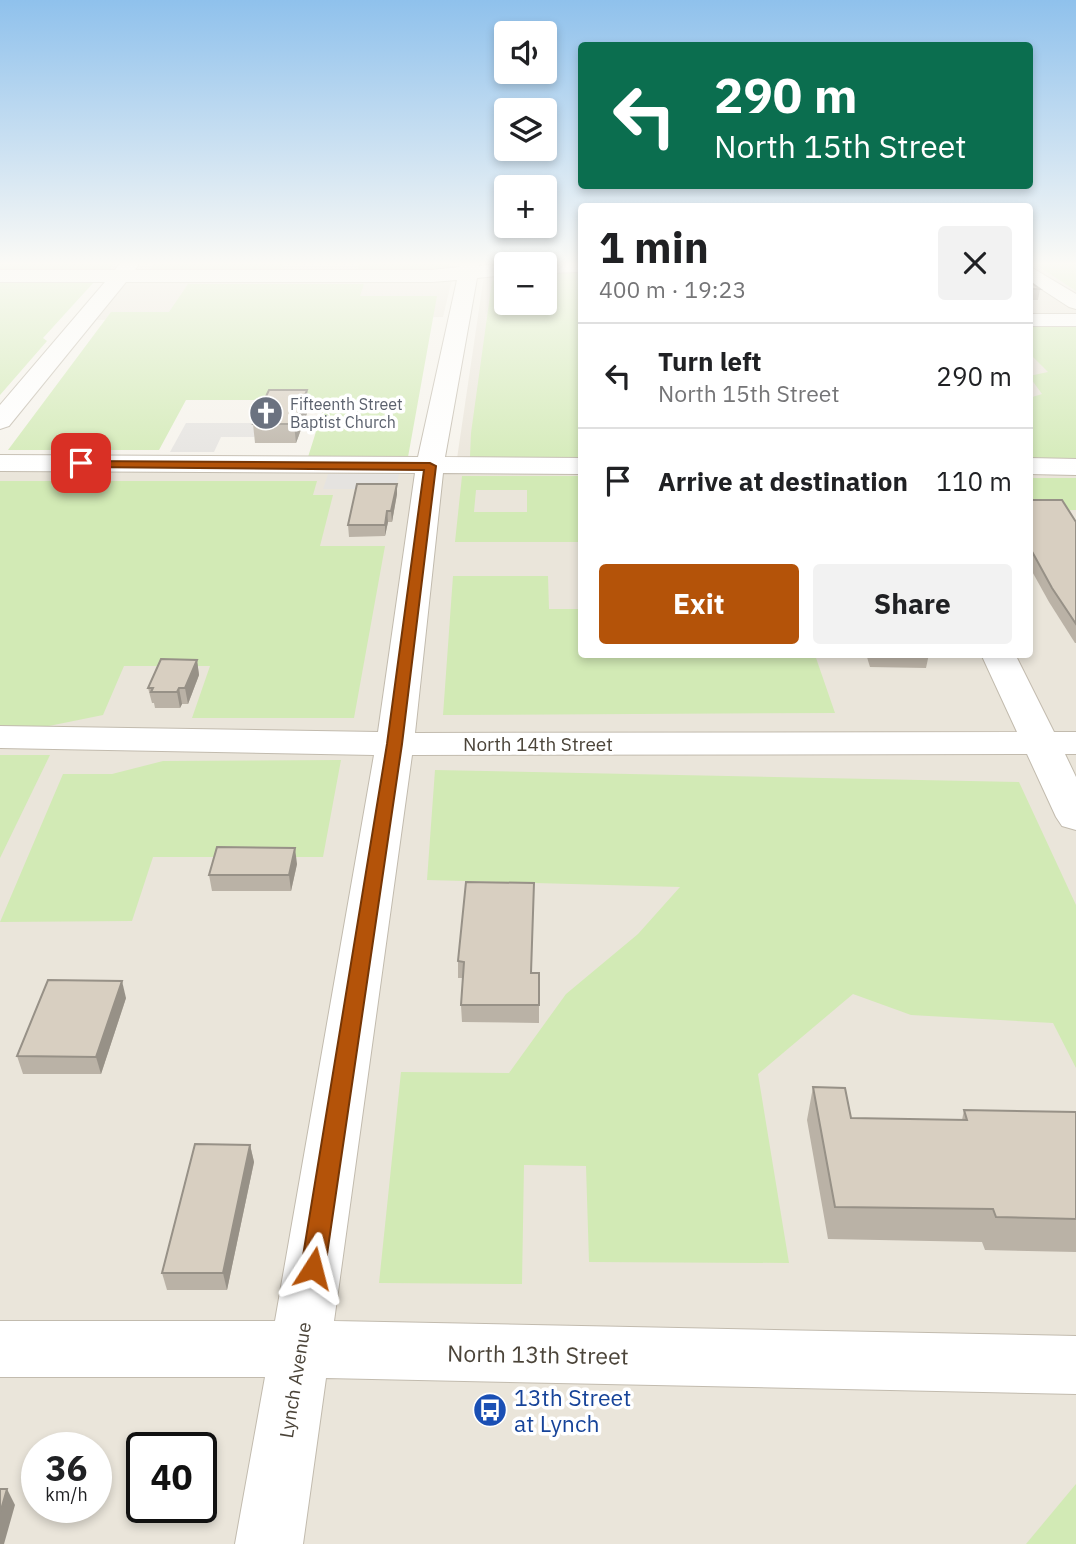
<!DOCTYPE html>
<html lang="en">
<head>
<meta charset="utf-8">
<style>
	body { margin:0; font-family:"IBM Plex Sans",sans-serif; background:#f2f2f2; color:#202124; height:100vh; display:flex; flex-direction:column; font-size:26px; white-space:nowrap }
	* { box-sizing:border-box; margin:0 }
	p { font-size:23px; color:#757577 }
	.icon { flex:none; width:38px; height:38px; fill:none; stroke:currentColor; stroke-width:2; stroke-linecap:round; stroke-linejoin:round }
	.map { position:relative; flex:1; overflow:hidden }
	.details { position:absolute; left:578px; top:203px; width:455px; height:455px; display:flex; flex-direction:column; background:#fff; border-radius:7px; box-shadow:0 4px 10px #0003 }
	.details>* { flex:none }
	.top-card { position:absolute; left:578px; top:42px; width:455px; height:147px; border-radius:7px; box-shadow:0 4px 10px #0003; background:#0b6e4f; color:#fff; overflow:hidden }
	.fabs { position:absolute; left:494px; top:21px; display:grid; gap:14px }
	.fabs a { display:grid; place-items:center; width:63px; height:63px; border-radius:7px; background:#fff; box-shadow:0 4px 10px #0003; font-size:35px }
	.speed { position:absolute; left:21px; top:1432px; display:flex; gap:14px; font-size:35px; font-weight:700; text-align:center }
	.speed>* { display:grid; place-content:center; width:91px; height:91px; border-radius:50%; background:#fff; box-shadow:0 4px 10px #0003; line-height:1 }
	.speed small { font-size:18px; font-weight:400 }
	.speed .limit { border:4px solid #111; border-radius:10px; background:#fff; color:#111 }
	.pin { position:absolute; display:grid; place-items:center; width:60px; height:60px; color:#fff; margin:-30px; border-radius:14px; box-shadow:0 4px 10px #0006 }
	.me { position:absolute; width:77px; margin:-38px; rotate:9deg; stroke-linejoin:round; filter:drop-shadow(0 0 5px #0008) }
	.turn { display:flex; align-items:center; gap:24px; height:147px; padding:0 21px; font-size:32px }
	.turn .icon { width:91px; height:91px; stroke-width:2.5 }
	.turn b { display:block; font-size:49px; line-height:60px }
	.round { display:grid; place-items:center; flex:none; width:74px; height:74px; border-radius:7px; background:#f2f2f2 }
	.summary { display:flex; align-items:center; justify-content:space-between; height:119px; padding:0 21px }
	h1 { font-size:42px; font-weight:700; line-height:52px }
	.button { display:flex; gap:14px; margin-top:auto; padding:14px 21px }
	.button a { flex:1; height:80px; border-radius:7px; background:#b45309; color:#fff; font-size:28px; font-weight:700; line-height:80px; text-align:center }
	.button a+a { background:#f2f2f2; color:#202124 }
	ul { padding:0; list-style:none }
	li { display:flex; align-items:center; gap:21px; height:105px; padding:0 21px; border-top:2px solid #e0e0e0 }
	li div { flex:1 }
	li b { display:block; font-size:26px }
	li em { font-style:normal }
	.map>svg:first-child { display:block }
	.residential { fill:#eae5da; fill-rule:evenodd }
	.green { fill:#d2eab5; fill-rule:evenodd }
	.parking { fill:#e5e3e0 }
	.lines { fill:none; stroke-linecap:round; stroke-linejoin:round }
	.minor-casing { stroke:#c2bbae; stroke-width:2 }
	.minor { fill:#fff; fill-rule:evenodd }
	.wall { fill:#bab2a6 }
	.shaded-wall { fill:#979187 }
	.building { fill:#d8cfc1; stroke:#979187; stroke-width:2 }
	.route { fill:#b45309; stroke:#753606; stroke-width:2 }
	.labels { text-anchor:middle; dominant-baseline:central; stroke-width:7; stroke-linejoin:round; paint-order:stroke }
	.far-worship-label { font-size:16px; fill:#5b616d; stroke:#fff; text-anchor:start }
	.street-label { font-size:19px; fill:#4b4439; stroke:#fff }
	.near-street-label { font-size:23px; fill:#4b4439; stroke:#fff }
	.near-transit-label { font-size:23px; fill:#164399; stroke:#fff; text-anchor:start }
</style>
</head>
<body>
<div class="map">
<svg width="1076" height="1544" viewBox="0 0 1076 1544">
	<rect width="100%" height="100%" fill="#f6f3ec"/>
	<g class="residential">
		<path d="M0 262H456L443 317 84 320 119 278Z"/>
		<path d="M486 262H581V654H1029V262H1076V1544H0V469L455 472ZM506 264H544V303H506ZM37 1447H96V1507H37ZM142 1447H201V1507H142Z"/>
	</g>
	<g class="green">
		<path d="M0 262H116L108 271 0 273Z"/>
		<path d="M155 262H284L280 271 150 270Z"/>
		<path d="M359 262H450L447 273 358 271Z"/>
		<path d="M1032 262H1076V291Z"/>
		<path d="M581 271V458L470 457 471 433 492 281 506 275V303H544V273Z"/>
		<path d="M0 281 94 282 43 338 47 341 0 395Z"/>
		<path d="M188 284H364L360 296H437L408 457H308L326 400H186L159 450H8L111 312H169Z"/>
		<path d="M1029 322 1076 323V460L1029 458V398L1042 394 1029 376 1048 372 1029 353Z"/>
		<path d="M462 476H581V542H455ZM476 490H527V512H474Z"/>
		<path d="M1029 478H1076V510L1029 511Z"/>
		<path d="M0 481H317L313 495H333L320 546H385L354 718H192L210 666H124L103 715 39 728H0Z"/>
		<path d="M453 576H548L549 609H581V654L815 655 835 713 443 715Z"/>
		<path d="M0 755H50L0 858Z"/>
		<path d="M341 760 323 857H153L132 921 0 922 63 774H112L163 761Z"/>
		<path d="M435 770 1019 782 1076 905V1068L1053 1023 911 1015 853 994 758 1074 789 1263 589 1262 586 1166 524 1165 522 1284 379 1283 401 1072 509 1073 566 994 638 934 680 887 427 880Z"/>
		<path d="M1076 1484V1544H1026Z"/>
	</g>
	<g class="parking">
		<path d="M186 423H261L254 437H221L214 452H170Z"/>
		<path d="M328 474H399L396 489H323Z"/>
	</g>
	<g class="lines">
		<g class="minor-casing">
			<g id="minor">
				<path d="M121 262H140L135 270H432L459 267 460 262H480L479 266 511 264H506V275L477 278 445 457 581 458V474L443 473 415 733 1017 732 981 654H1015L1054 732H1076V754H1065L1076 777V830L1062 826 1056 817 1027 754 412 755 334 1321 1076 1336V1394L326 1378 303 1544H235L265 1377H0V1321H275L374 755 0 748V726L378 732 415 473 0 471V455L418 457 457 280 432 282H126L9 426 0 429V405L105 282H0V270H115Z"/>
				<path d="M539 262H581V272L544 273V264H536Z"/>
				<path d="M1029 266 1076 294V309L1069 307 1029 281Z"/>
				<rect x="1029" y="314" width="47" height="12"/>
				<path d="M1029 458 1076 459V475L1029 474Z"/>
			</g>
		</g>
		<use href="#minor" class="minor"/>
	</g>
	<g class="wall">
		<path d="M1029 289H1040L1038 300H1029Z"/>
		<path d="M309 408 296 443H255L253 424Z"/>
		<path d="M397 484V494L392 522H388L385 536 349 537 348 525Z"/>
		<path d="M1029 500 1076 522V643H1075L1049 602 1029 566Z"/>
		<path d="M866 654H929L926 668 870 667Z"/>
		<path d="M197 660 199 675 188 704H182L180 708H155L154 703H152L148 688Z"/>
		<path d="M297 864 291 891H212L209 875Z"/>
		<path d="M466 882 532 973H539V1023L462 1022 461 1005 463 978H458V961Z"/>
		<path d="M126 998 101 1074H23L17 1056Z"/>
		<path d="M813 1087 851 1118 962 1120 964 1110 1076 1112V1252L985 1250 982 1242 828 1239 807 1120Z"/>
		<path d="M250 1145 254 1162 227 1290H167L162 1273Z"/>
	</g>
	<g class="shaded-wall">
		<path d="M307 390 309 408 296 443 294 424Z"/>
		<path d="M397 484V494L392 522 391 511Z"/>
		<path d="M387 511 388 522 385 536V525Z"/>
		<path d="M197 660 199 675 188 704 185 688Z"/>
		<path d="M179 688 182 704 180 708 177 692Z"/>
		<path d="M295 848 297 864 291 891 289 875Z"/>
		<path d="M122 981 126 998 101 1074 96 1057Z"/>
		<path d="M250 1145 254 1162 227 1290 223 1273Z"/>
		<path d="M7 1489 15 1505 4 1544H0V1513Z"/>
	</g>
	<g class="building">
		<path d="M1029 281 1040 289H1029Z"/>
		<path d="M269 390H307L294 424H253Z"/>
		<path d="M357 484H397L391 511H387L385 525H348Z"/>
		<path d="M1029 500H1062L1076 522V624L1052 588 1029 546Z"/>
		<path d="M161 659 197 660 185 688H179L177 692H151L153 688H148Z"/>
		<path d="M217 847 295 848 289 875H209Z"/>
		<path d="M466 882 534 883 531 973H539V1005H461L464 962 458 961Z"/>
		<path d="M48 980 122 981 96 1057 17 1056Z"/>
		<path d="M813 1087 845 1088 851 1118 967 1120 964 1110 1076 1112V1219L996 1217 993 1209 835 1207Z"/>
		<path d="M195 1144 250 1145 223 1273H162Z"/>
		<path d="M0 1489H7L0 1513Z"/>
	</g>
	<linearGradient id="sky" x2="0" y2="1"><stop stop-color="#8fc1ec"/><stop offset="0.55" stop-color="#fbfaf6"/><stop offset="1" stop-color="#fbfaf6" stop-opacity="0"/></linearGradient>
	<rect width="1076" height="479" fill="url(#sky)"/>
	<path class="route" d="M77 461 430 463 436 466 402 744 325 1268 321 1275 313 1278 305 1275 301 1268 387 744 424 470 81 467 75 463Z"/>
	<defs>
		<g id="church-disc" transform="scale(1.75)"><circle r="9.5" fill="#6b7280" stroke="#fff"/><path d="M-1.2-6h2.4v3.5h3.3v2.4h-3.3V6h-2.4V-.1h-3.3v-2.4h3.3Z" fill="#fff"/></g>
		<g id="bus-disc" transform="scale(1.75)"><circle r="9.5" fill="#1a4fb4" stroke="#fff"/><path d="M-5-6H5V4H4V6H2V4H-2V6H-4V4H-5ZM-3.5-4V0h7V-4ZM-3.5 1.2v1.5H-2V1.2ZM2 1.2v1.5H3.5V1.2Z" fill="#fff"/></g>
	</defs>
	<g fill-rule="evenodd">
		<use href="#church-disc" x="266" y="413"/>
		<use href="#bus-disc" x="490" y="1410"/>
	</g>
	<g class="labels">
		<g class="far-worship-label">
			<text x="290" y="404">Fifteenth Street<tspan x="290" dy="18">Baptist Church</tspan></text>
		</g>
		<g class="street-label">
			<text x="538" y="744">North 14th Street</text>
			<text transform="translate(295 1380) rotate(-81)">Lynch Avenue</text>
		</g>
		<g class="near-street-label">
			<text transform="translate(538 1354) rotate(1)">North 13th Street</text>
		</g>
		<g class="near-transit-label">
			<text x="514" y="1397">13th Street<tspan x="514" dy="26">at Lynch</tspan></text>
		</g>
	</g>
</svg>
<div class="fabs">
<a><svg class="icon" aria-label="sound" viewBox="0 0 24 24"><path d="M4 9h4l5-4v14l-5-4H4zM17 9q2 3 0 6"/></svg></a>
<a><svg class="icon" aria-label="layers" viewBox="0 0 24 24"><path d="M12 4l9 5-9 5-9-5zM3 14l9 5 9-5"/></svg></a>
<a>+</a>
<a>−</a>
</div>
<div class="speed"><div>36<small>km/h</small></div><div class="limit">40</div></div>
<div class="pin" style="left:81px;top:463px;background:#d93025"><svg class="icon" aria-label="arrive" viewBox="0 0 24 24"><path d="M6 21V4h12l-3 4 3 4H6"/></svg></div>
<svg class="me" style="left:313px;top:1268px" viewBox="-20 -20 40 40"><path d="M0-17L14 15 0 8-14 15z" fill="#b45309" stroke="#fff" stroke-width="4"/></svg>
<div class="top-card">
<div class="turn"><svg class="icon" aria-label="left" viewBox="0 0 24 24"><path d="M17 20v-9H6M10 6l-5 5 5 5"/></svg><div><b>290 m</b>North 15th Street</div></div>
</div>
<section class="details">
<div class="summary"><div><h1>1 min</h1><p>400 m · 19:23</p></div><a class="round"><svg class="icon" aria-label="close" viewBox="0 0 24 24"><path d="M6 6l12 12M18 6L6 18"/></svg></a></div>
<ul>
<li><svg class="icon" aria-label="left" viewBox="0 0 24 24"><path d="M17 20v-9H6M10 6l-5 5 5 5"/></svg><div><b>Turn left</b><p>North 15th Street</p></div><em>290 m</em></li>
<li><svg class="icon" aria-label="arrive" viewBox="0 0 24 24"><path d="M6 21V4h12l-3 4 3 4H6"/></svg><div><b>Arrive at destination</b></div><em>110 m</em></li>
</ul>
<div class="button"><a>Exit</a><a>Share</a></div>
</section>
</div>
</body>
</html>
